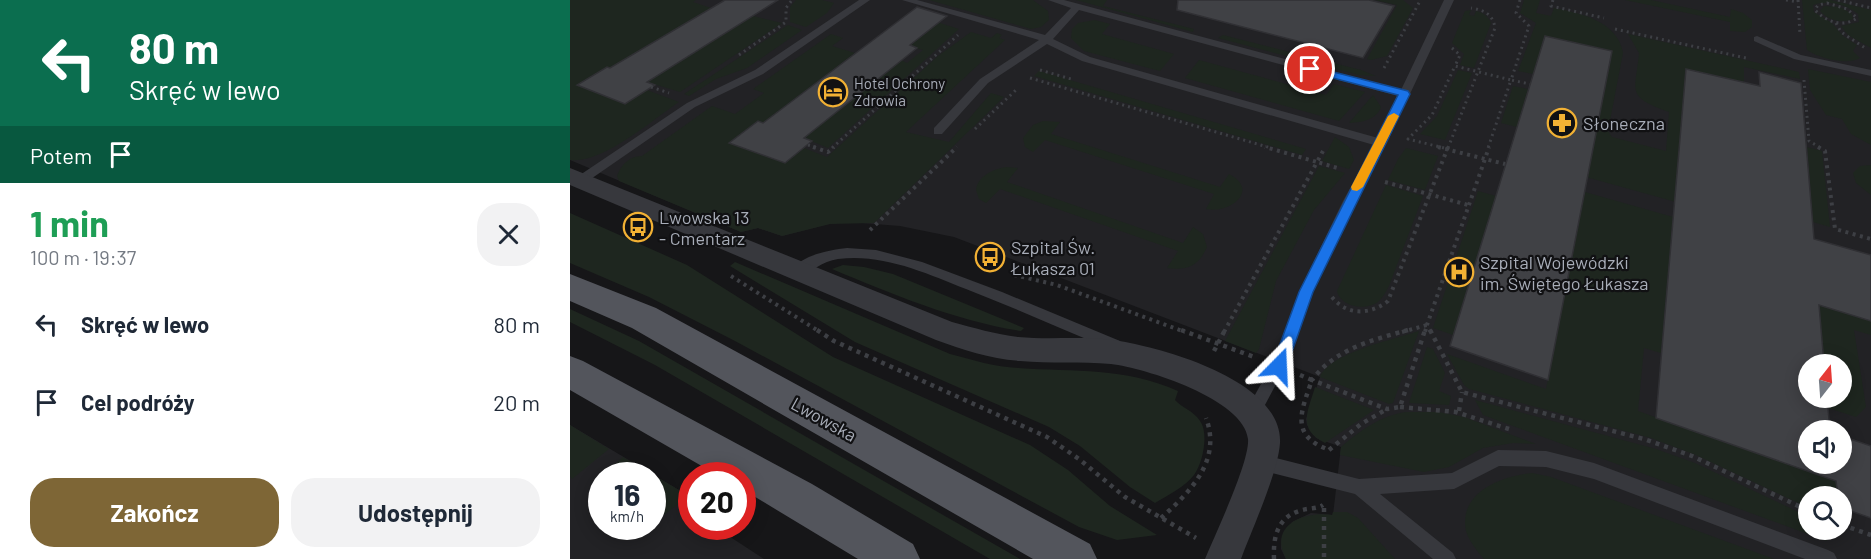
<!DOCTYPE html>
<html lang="pl">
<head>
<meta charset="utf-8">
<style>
	body { margin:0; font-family:Barlow,sans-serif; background:#f2f2f3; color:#1f2937; height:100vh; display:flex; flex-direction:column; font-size:22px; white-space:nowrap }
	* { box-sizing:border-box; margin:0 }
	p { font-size:20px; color:#747a83 }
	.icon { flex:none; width:33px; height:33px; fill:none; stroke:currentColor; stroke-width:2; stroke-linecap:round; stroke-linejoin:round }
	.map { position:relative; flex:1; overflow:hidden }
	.details { display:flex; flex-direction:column; background:#fff; width:570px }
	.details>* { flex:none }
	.top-card { background:#0b6e4f; color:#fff; overflow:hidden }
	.needle { width:39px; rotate:17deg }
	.buttons { position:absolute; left:1228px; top:354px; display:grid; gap:12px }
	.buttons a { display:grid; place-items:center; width:54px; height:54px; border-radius:50%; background:#fff; box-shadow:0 3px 15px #0003; font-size:30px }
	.speed { position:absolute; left:18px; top:462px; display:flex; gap:12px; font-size:30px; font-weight:700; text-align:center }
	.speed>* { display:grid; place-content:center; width:78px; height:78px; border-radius:50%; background:#fff; box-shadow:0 3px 15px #0003; line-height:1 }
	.speed small { font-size:15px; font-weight:400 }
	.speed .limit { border:9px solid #d22; background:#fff; color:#111 }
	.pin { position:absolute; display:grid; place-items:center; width:51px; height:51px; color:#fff; margin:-26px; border:3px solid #fff; border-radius:50%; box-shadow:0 2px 6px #0007 }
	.me { position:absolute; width:66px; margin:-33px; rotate:21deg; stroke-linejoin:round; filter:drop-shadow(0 0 4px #0008) }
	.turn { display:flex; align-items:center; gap:21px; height:126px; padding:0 30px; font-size:27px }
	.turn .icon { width:78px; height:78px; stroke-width:2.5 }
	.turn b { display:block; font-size:42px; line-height:51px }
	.then { display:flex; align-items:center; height:57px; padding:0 30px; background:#0003; gap:12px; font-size:22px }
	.round { display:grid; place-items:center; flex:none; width:63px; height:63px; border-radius:24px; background:#f2f2f3 }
	.headline { display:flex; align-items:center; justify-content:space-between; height:102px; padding:0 30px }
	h1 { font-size:36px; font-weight:700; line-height:45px; color:#1e9e55 }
	.action { display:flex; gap:12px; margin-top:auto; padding:12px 30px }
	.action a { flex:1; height:69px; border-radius:24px; background:#7e6636; color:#fff; font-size:24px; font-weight:700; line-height:69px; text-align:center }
	.action a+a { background:#f2f2f3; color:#1f2937 }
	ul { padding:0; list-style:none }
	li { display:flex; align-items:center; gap:18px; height:78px; padding:0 30px }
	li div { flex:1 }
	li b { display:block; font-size:22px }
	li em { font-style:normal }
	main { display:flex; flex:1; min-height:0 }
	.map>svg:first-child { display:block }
	.built { fill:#222225; fill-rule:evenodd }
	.green { fill:#1e261f }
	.building { fill:#404145; stroke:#303034; stroke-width:1.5 }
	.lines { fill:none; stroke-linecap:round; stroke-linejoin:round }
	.path-far2 { stroke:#3d3f44; stroke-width:3; stroke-dasharray:2 4; stroke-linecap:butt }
	.path-far1 { stroke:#3d3f44; stroke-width:4; stroke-dasharray:3 4.5; stroke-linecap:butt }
	.path { stroke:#3d3f44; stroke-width:4.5; stroke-dasharray:4 5; stroke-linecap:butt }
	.service { fill:#37383d; fill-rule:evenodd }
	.minor { fill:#37383d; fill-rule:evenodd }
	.primary { fill:#53555c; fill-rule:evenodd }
	.route { fill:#1a73e8; stroke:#114b97; stroke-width:1.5 }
	.slow { fill:#f59e0b }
	.labels { text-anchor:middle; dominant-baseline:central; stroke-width:4.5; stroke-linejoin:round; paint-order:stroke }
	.far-poi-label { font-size:15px; fill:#a8adb8; stroke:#111113; text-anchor:start }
	.poi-label { font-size:18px; fill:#a8adb8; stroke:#111113; text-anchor:start }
	.street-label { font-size:18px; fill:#a8adb8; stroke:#111113 }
</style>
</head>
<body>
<main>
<section class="details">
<div class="top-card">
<div class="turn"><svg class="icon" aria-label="left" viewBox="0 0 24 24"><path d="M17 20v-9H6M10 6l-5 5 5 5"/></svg><div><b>80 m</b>Skręć w lewo</div></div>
<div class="then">Potem<svg class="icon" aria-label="arrive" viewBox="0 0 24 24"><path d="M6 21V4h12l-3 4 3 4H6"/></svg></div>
</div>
<div class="headline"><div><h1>1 min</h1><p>100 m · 19:37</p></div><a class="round"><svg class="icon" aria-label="close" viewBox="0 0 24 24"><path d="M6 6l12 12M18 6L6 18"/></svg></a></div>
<ul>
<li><svg class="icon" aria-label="left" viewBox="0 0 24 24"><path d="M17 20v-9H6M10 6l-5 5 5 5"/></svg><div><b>Skręć w lewo</b></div><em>80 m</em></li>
<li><svg class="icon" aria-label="arrive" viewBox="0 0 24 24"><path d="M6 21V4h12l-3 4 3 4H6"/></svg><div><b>Cel podróży</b></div><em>20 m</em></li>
</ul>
<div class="action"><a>Zakończ</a><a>Udostępnij</a></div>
</section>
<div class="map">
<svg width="1301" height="559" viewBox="0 0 1301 559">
	<rect width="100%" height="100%" fill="#161618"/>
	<g class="built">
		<path d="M0 0H1301V559H716L711 549V542L713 534 722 522 741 513 763 515 771 447 746 438 737 425 736 419 750 377 384 237 330 226 279 222 259 224 212 236 188 228 171 232 0 160ZM1239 364H1272V398H1239ZM1239 430H1272V464H1239ZM1239 496H1272V530H1239Z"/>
		<path d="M0 425 119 496 114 508 121 512 122 526 145 527 194 559H0ZM32 476H82V526H32Z"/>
	</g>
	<g class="green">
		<path d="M0 0H126L123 2 141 8 40 68 37 67 8 84 77 90 109 102C82 120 33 164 0 160Z"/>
		<path d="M226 0H252L264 3 257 13 236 27 220 22V7Z"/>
		<path d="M359 0H463L478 11 479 20 471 27 461 29Z"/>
		<path d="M506 0H537L533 6 624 29 623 32Z"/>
		<path d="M805 0H833L843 8 817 56 801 60 797 59 827 5Z"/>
		<path d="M954 0H970L966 13 981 16 984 8C1010 13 1048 21 1053 53L1038 131 1042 137 1096 151 1099 112C1054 96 1066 91 1069 53L1058 34 1229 72 1230 79 1174 67V82L1116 69 1106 202 1016 177 1042 51 975 36 963 74 948 71 966 23 950 13Z"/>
		<path d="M1055 0H1081L1160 17 1161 9 1173 13 1182 20V27L1175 32 1160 31V22Z"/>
		<path d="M1232 0H1261L1301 10V48L1278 35 1271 26 1289 22 1288 14C1276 4 1257 0 1243 5L1244 12 1262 23 1273 36 1287 45 1283 51 1290 58C1277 66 1249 58 1237 50Z"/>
		<path d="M1254 6 1270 7 1282 14 1283 19C1271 24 1258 20 1250 11Z"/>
		<path d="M901 10 899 15 904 16 906 11C912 12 918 16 921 23L904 68 890 65 894 54 882 43 895 11Z"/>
		<path d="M183 16 212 23 110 92 77 82Z"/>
		<path d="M354 18 389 29 258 148 234 138 331 60 337 63 353 50 339 46 366 24Z"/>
		<path d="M525 20 540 24 532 34 604 54 590 71 514 51 501 38 502 29 508 23Z"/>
		<path d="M218 25 232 30 177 68 146 79 119 96 114 94Z"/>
		<path d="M401 32 421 38 427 33 432 35 429 38 435 40 336 132 379 142 421 93 434 97 304 223 260 224 212 236 188 228 171 232 49 181 47 176C51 165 59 156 72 156L142 106 165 114 194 93 183 89 261 34 273 38 262 46 285 53 193 123 188 121 159 143 215 163 234 148 257 157 368 56Z"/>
		<path d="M653 35 791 70 806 76 789 75 648 38Z"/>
		<path d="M629 60 756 95 764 84 795 92 769 121 615 78Z"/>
		<path d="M1238 69 1301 82V145L1281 134 1272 119 1256 115 1240 90Z"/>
		<path d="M888 70 902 73 875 140 850 134 867 116Z"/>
		<path d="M469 71 736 149 732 155 464 76Z"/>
		<path d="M943 86 958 89 947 127 931 123Z"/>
		<path d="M803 95 811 107C806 120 793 122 779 123Z"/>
		<path d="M473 121 490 122 481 134 650 187 659 174C690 190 661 214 636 209L644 194 475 140 463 152 455 147 453 138 463 125Z"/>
		<path d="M765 137 779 147 784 160 779 169 752 161Z"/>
		<path d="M1237 147 1252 151 1260 227 1243 222Z"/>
		<path d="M836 148 868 156 855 190 818 180 828 159Z"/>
		<path d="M1301 165V195L1286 183 1283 173 1290 166Z"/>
		<path d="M749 166 775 173 744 210 706 281 689 349 686 353 655 341Z"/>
		<path d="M436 167 448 168 437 182 613 243 623 227 633 234 637 247C629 266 617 271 597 268L608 251 430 189 416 203 409 199 406 190C408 176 423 169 436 167Z"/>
		<path d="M816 185 853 196 819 286C816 291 813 298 808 302 796 311 770 307 767 291Z"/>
		<path d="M908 191 926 196 883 335 863 328Z"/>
		<path d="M1015 192 1103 217 1091 353 1074 348 1068 411 1266 481 1268 496H1239V508L1126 455 1081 438 899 389 894 385 877 354 976 389Z"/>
		<path d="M0 213 117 265 263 357 460 445 498 470 540 506 587 535 547 540 509 527 165 341 79 297 0 263Z"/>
		<path d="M165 262 380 354C403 360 425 367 448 368 506 372 553 367 608 391L605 400C612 408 624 411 630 421 639 433 633 463 624 475 615 487 598 495 585 503L560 487 510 446 479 427 285 342 160 266Z"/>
		<path d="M273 265 294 267 323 274 454 328 451 331C386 321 322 294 262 269Z"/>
		<path d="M1249 305 1301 321V335L1284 330 1296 407 1286 417 1258 408 1257 398H1272V364H1254Z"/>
		<path d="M0 309 69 341 450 559H420L85 365 0 322Z"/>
		<path d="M849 331 823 403 819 404 750 377C759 353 825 339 849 331Z"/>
		<path d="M857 347 863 349 875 373 869 391 881 396 879 405 839 403Z"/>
		<path d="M745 387 804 410 755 443C727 429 738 411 745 387Z"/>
		<path d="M905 400 1086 449 1125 463 1239 517V530H1256L1257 541 913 415Z"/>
		<path d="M836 412H868L894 417 966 444 943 443 913 448 879 467 854 472 770 455 771 447C791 430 810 416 836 412Z"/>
		<path d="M0 425 39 449 2 479 0 476Z"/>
		<path d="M53 457 119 496 83 523 82 476 37 475 35 473Z"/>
		<path d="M962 473 981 477 1204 559H914C907 551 899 541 896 531 888 492 932 476 962 473Z"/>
		<path d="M763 512H777L788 518 825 559H716C698 525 734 511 762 515Z"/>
	</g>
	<g class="building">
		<path d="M155 0H208L77 82 85 85 55 104 7 85 37 67 40 68Z"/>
		<path d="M608 0H799L824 6 793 58 607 10Z"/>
		<path d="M347 7 377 16 340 45 347 48 234 138 242 141 215 163 159 143 188 121 193 123Z"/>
		<path d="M975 36 1042 51 978 380 880 346Z"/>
		<path d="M1116 69 1190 86 1189 72 1231 83 1244 239 1301 255V321L1249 305 1254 364H1239V398H1257L1260 430H1239V464H1272V436L1301 446V518L1272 508V496H1268L1266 481 1086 418Z"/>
	</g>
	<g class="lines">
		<g class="path-far2">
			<path d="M950 0 946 13 959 26 941 80 960 84"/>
			<path d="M983 0 981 6 1034 18"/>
			<path d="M1216 0 1228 2"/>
			<path d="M1228 0 1230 35"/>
			<path d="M1268 0 1301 8"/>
			<path d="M1257 3 1277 9 1287 18C1273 28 1256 22 1245 10L1248 5Z"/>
			<path d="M1266 23 1271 32 1295 48"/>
			<path d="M1045 29 1176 58"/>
			<path d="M882 48 890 55 885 66"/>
			<path d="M169 55 216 22V8L222 0"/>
			<path d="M814 68 850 1"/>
			<path d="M470 70 501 79"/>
			<path d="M460 78 701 148"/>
			<path d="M1234 80 1239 141 1251 148"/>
			<path d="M81 87 99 93"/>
			<path d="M405 129 447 89"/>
			<path d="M238 145 248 148"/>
			<path d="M262 148 388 35"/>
			<path d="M874 148 838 139 862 115 885 66 941 80 918 148"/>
			<path d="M878 148 925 28C923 14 914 10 901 8"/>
		</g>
		<g class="path-far1">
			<path d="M243 147 258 152 264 147"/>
			<path d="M868 147 915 159 919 147"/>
			<path d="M1248 147 1255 151 1265 229 1301 239"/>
			<path d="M753 151 747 162 771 169"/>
			<path d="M815 182 898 205"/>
			<path d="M300 230 387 147"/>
			<path d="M444 275 487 285 615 332"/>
			<path d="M161 276 250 332"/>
			<path d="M762 297C777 316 800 315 818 301L878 147"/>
			<path d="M654 332 747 162 695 147"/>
			<path d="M832 332 857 325 855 332"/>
			<path d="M861 332 857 325 915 159 935 164"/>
		</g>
		<g class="path">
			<path d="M247 330 264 341 477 437 509 459 555 497 626 538"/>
			<path d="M611 330 687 358"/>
			<path d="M838 330C802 340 765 349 742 380L817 409 830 407 855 330"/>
			<path d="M860 330 892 392 1074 439 1122 456 1239 511"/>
			<path d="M644 351 655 330"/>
			<path d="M730 375 742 380C732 409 719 435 757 449"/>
			<path d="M830 407 886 412 939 429"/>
			<path d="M889 411 892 392"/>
			<path d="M759 450 791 424 817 409"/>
			<path d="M754 508V559"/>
			<path d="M591 518C620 492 652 461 636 418"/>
			<path d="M1272 525 1301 535"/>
			<path d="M704 559C703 538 707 518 729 511 737 508 747 509 753 505"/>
		</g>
		<g class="service">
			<path d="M289 0H300L193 74 125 107 15 183H7L5 180 7 177 117 103 185 70Z"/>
			<path d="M332 0H347L475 35 501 8 478 0H494L831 90 874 0H884L817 143 785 201 743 292 721 356 688 418 683 420 678 418 675 413 707 355 729 292 773 201 804 145 512 61 477 44 418 83 372 134H364V128L410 79 469 40ZM509 10 828 96 808 138 520 57 483 39Z"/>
			<path d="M1187 36 1231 55 1301 70V76L1224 59 1184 41V37Z"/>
			<path d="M277 248 306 250 352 262 432 292 550 341 552 345 550 349 545 351 540 349C492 329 445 308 396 289 356 273 312 253 268 259 252 261 242 272 227 277L222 276 220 272C231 255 259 250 277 248Z"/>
			<path d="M928 450 976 451 1024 463 1258 550 1264 553 1267 559H1235L1024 479 976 467 929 466 884 489 810 494 883 553 886 559H863L785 494 690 470 684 467 682 462 684 457 690 454 789 479 882 473Z"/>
		</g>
		<path class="minor" d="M0 168 382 322C404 328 425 334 448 337 479 340 512 336 543 340 591 347 713 380 710 443 708 473 682 529 671 559H635C645 535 680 461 678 439 674 399 575 368 541 364 511 361 480 364 450 361 421 359 393 350 366 340L0 185Z"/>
		<g class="primary">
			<path d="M0 274 86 308 520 544 527 559H463L62 328 0 301Z"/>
			<path d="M0 356 13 361 242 484 343 544 350 559H288L172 489V476H149L0 390Z"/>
		</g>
	</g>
	<path class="route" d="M740 66 838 91 840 94 743 292 717 366 714 371 709 373 704 371 702 366 729 292 828 95 736 71V67Z"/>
	<path class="slow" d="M824 113 829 116 793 187 787 191 782 190 781 187 818 116Z"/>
	<defs>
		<g id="hotel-ring" transform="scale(1.5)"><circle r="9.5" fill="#111113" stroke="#f2b134" stroke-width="1.5"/><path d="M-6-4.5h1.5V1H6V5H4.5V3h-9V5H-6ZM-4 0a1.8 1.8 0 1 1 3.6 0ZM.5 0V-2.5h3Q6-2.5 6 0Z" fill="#f2b134"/></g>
		<g id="pharmacy-ring" transform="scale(1.5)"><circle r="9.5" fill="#111113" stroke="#f2b134" stroke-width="1.5"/><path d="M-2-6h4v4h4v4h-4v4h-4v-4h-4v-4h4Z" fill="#f2b134"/></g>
		<g id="bus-ring" transform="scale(1.5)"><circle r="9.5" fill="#111113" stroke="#f2b134" stroke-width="1.5"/><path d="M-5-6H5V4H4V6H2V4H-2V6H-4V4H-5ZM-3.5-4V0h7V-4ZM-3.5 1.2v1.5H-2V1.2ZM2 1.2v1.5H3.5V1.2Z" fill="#f2b134"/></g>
		<g id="hospital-ring" transform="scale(1.5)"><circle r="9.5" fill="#111113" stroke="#f2b134" stroke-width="1.5"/><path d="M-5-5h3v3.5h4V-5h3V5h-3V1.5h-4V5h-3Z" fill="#f2b134"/></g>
	</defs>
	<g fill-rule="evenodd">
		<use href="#hotel-ring" x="263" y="92"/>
		<use href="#pharmacy-ring" x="992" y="123"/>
		<use href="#bus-ring" x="68" y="227"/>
		<use href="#bus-ring" x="420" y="257"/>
		<use href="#hospital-ring" x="889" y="272"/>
	</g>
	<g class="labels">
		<g class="far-poi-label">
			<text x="284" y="83">Hotel Ochrony<tspan x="284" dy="17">Zdrowia</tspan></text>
		</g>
		<g class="poi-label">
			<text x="1013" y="123">Słoneczna</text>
			<text x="89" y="217">Lwowska 13<tspan x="89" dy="21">- Cmentarz</tspan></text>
			<text x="441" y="247">Szpital Św.<tspan x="441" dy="21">Łukasza 01</tspan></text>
			<text x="910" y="262">Szpital Wojewódzki<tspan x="910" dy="21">im. Świętego Łukasza</tspan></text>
		</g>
		<g class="street-label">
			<text transform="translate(254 419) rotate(29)">Lwowska</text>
		</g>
	</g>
</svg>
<div class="buttons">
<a><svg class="needle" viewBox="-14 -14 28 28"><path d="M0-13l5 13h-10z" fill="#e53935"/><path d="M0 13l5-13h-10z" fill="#747a83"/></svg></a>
<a><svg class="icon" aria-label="sound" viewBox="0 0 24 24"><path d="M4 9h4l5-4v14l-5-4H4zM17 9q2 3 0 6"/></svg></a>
<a><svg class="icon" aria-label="search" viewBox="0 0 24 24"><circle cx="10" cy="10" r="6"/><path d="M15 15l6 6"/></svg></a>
</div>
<div class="speed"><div>16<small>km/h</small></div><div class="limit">20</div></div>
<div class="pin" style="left:740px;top:69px;background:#d93025"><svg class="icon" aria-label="arrive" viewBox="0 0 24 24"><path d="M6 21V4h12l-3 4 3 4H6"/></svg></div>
<svg class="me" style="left:709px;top:366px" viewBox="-20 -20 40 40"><path d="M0-17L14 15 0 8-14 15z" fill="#1a73e8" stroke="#fff" stroke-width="4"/></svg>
</div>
</main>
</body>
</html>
